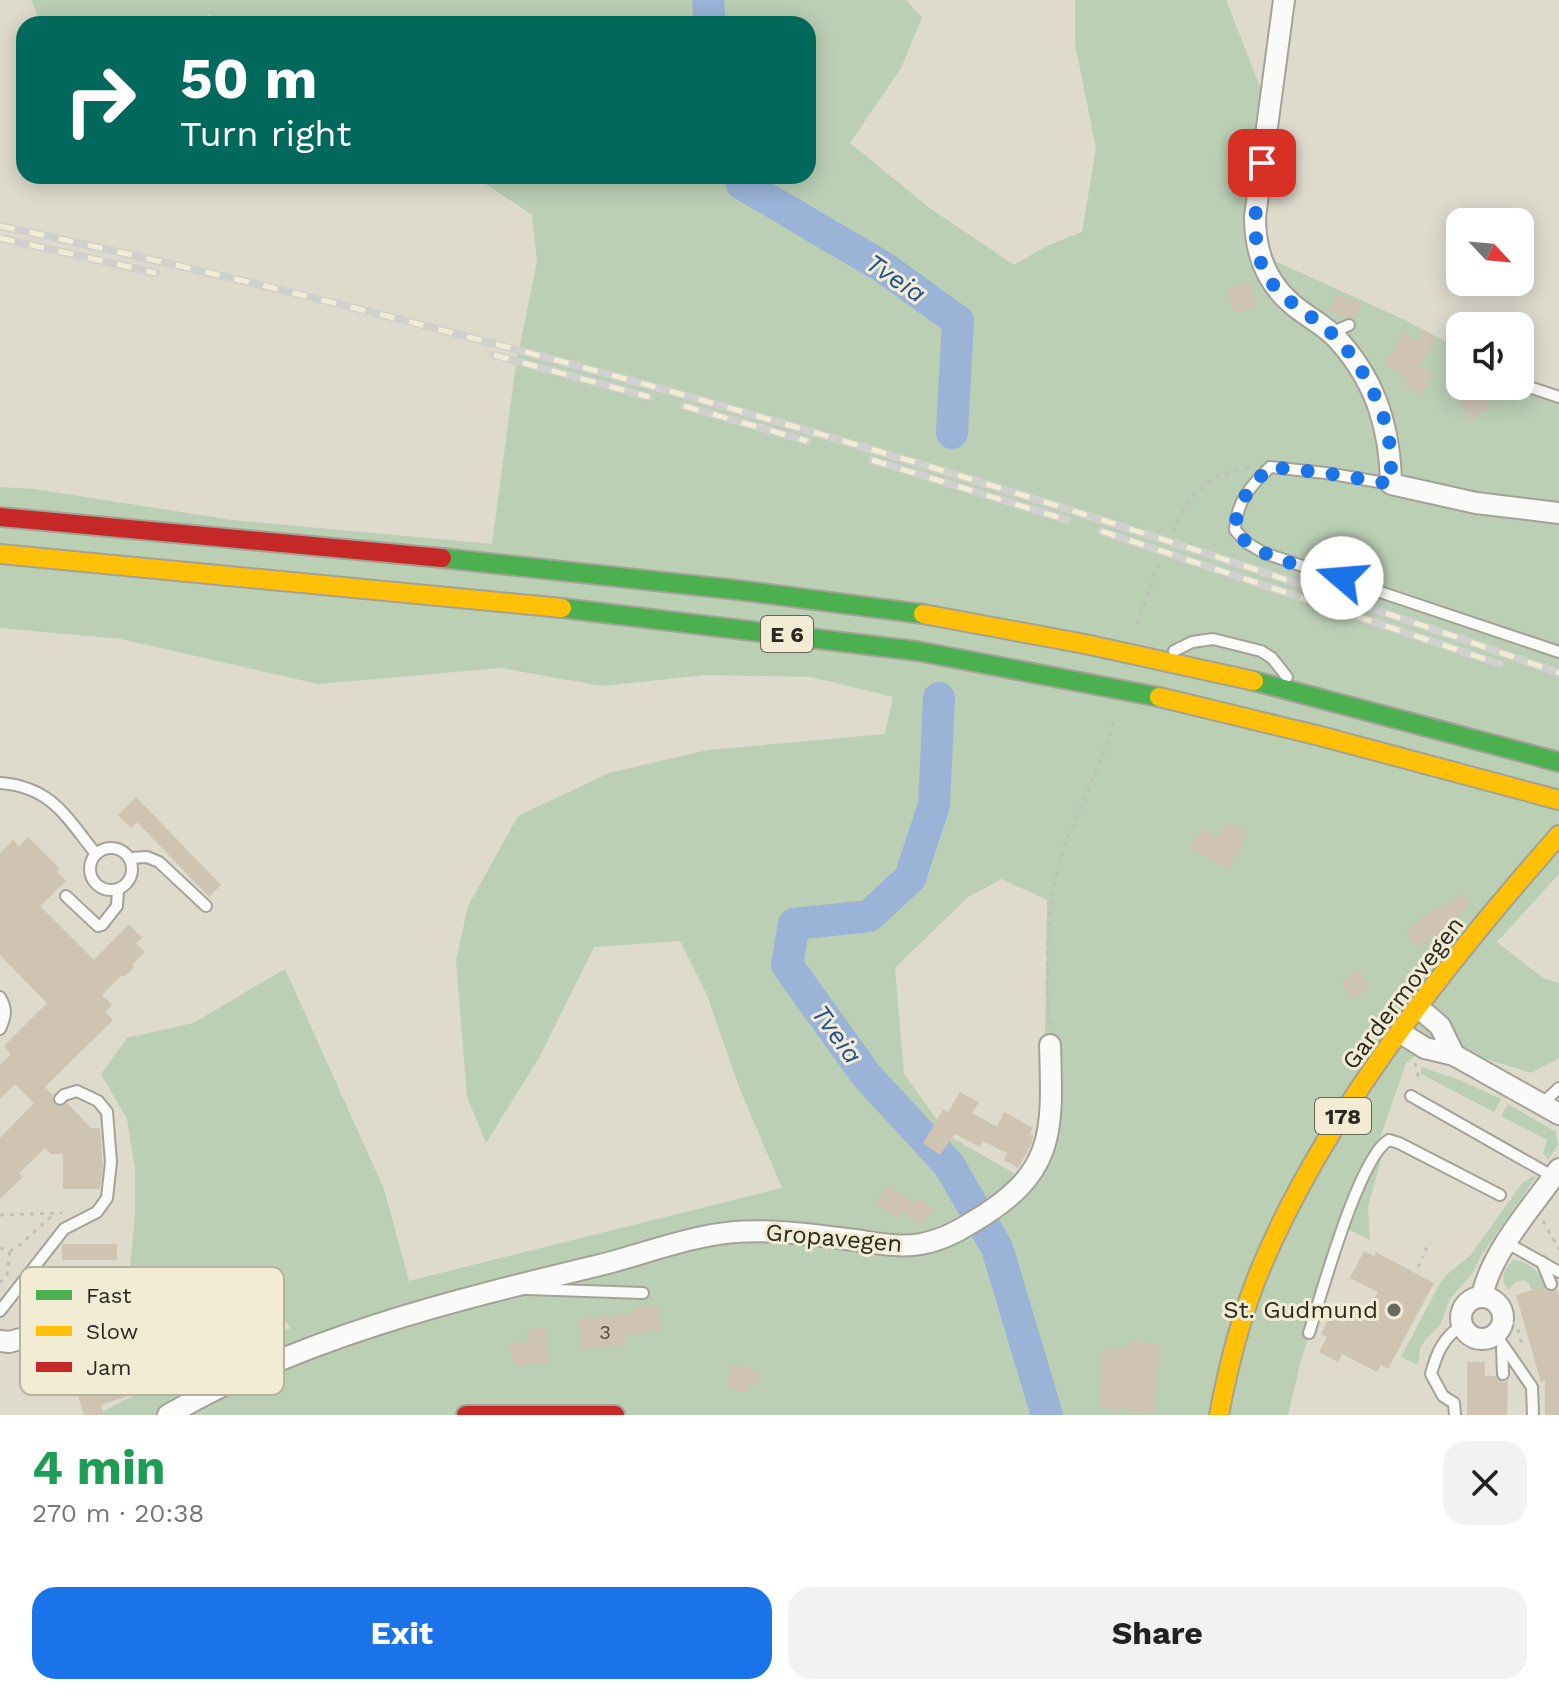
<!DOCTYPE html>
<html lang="en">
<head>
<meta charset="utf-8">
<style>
	body { margin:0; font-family:"Work Sans",sans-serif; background:#f2f2f2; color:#222; height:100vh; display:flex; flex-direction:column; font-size:30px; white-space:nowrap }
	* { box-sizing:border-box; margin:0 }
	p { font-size:26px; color:#767676 }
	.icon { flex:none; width:44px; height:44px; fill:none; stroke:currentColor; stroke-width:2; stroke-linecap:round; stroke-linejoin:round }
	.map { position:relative; height:1415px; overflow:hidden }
	.side { display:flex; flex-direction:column; background:#fff; flex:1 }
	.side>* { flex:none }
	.top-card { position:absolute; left:16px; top:16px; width:800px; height:168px; border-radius:24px; box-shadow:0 4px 20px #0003; background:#00695c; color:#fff; overflow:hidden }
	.needle { width:52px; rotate:116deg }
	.fabs { position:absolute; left:1446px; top:208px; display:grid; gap:16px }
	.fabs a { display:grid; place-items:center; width:88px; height:88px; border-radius:16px; background:#fff; box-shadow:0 4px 20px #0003; font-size:40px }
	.pin { position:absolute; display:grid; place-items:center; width:68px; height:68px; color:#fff; margin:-34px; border-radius:16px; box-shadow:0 4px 12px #0006 }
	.me { position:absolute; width:88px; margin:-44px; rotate:288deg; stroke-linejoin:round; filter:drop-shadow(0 0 6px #0008) }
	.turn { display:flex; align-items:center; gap:28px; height:168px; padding:0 32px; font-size:36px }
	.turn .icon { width:104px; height:104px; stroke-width:2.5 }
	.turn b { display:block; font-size:56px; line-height:68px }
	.round { display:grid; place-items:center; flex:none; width:84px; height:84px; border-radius:24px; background:#f2f2f2 }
	.overview { display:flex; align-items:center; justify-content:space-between; height:136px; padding:0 32px }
	h1 { font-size:48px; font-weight:700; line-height:60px; color:#1e9e55 }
	.button { display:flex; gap:16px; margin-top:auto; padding:16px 32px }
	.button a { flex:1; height:92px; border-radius:24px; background:#1a73e8; color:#fff; font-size:32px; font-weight:700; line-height:92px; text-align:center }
	.button a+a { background:#f2f2f2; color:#222 }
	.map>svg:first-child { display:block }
	.green { fill:#bbcfb5; fill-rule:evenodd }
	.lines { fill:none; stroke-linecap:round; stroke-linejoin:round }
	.river { stroke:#9ab3d7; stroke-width:32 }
	.building { fill:#cfc3b2 }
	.lane-casing { stroke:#a4a297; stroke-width:14 }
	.street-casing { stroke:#a4a297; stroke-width:24 }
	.fast-casing { stroke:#a4a297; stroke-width:22 }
	.slow-casing { stroke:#a4a297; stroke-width:22 }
	.jam-casing { stroke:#a4a297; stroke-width:22 }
	.path { stroke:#c0bfba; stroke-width:3; stroke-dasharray:4 6; stroke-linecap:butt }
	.lane { stroke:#fafaf8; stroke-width:10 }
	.street { stroke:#fafaf8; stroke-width:20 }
	.fast { stroke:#4caf50; stroke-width:18 }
	.slow { stroke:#ffc107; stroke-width:18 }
	.jam { stroke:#c62828; stroke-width:18 }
	.rail-casing { stroke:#d0d0cc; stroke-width:8 }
	.rail { stroke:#f2ecd4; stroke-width:5; stroke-dasharray:15; stroke-linecap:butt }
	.route { stroke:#1a73e8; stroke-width:14; stroke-dasharray:0 25.2 }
	.poi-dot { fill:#6a675d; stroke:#f2ecd4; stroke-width:3 }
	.labels { text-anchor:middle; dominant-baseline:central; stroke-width:6; stroke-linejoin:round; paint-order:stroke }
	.number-label { font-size:20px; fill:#545044 }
	.shield { fill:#f2ecd4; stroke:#676456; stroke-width:2 }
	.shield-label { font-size:22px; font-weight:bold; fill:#2b2920 }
	.street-label { font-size:24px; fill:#2b2920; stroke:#f2ecd4 }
	.poi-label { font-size:24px; fill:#2b2920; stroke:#f2ecd4; text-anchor:end }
	.water-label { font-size:26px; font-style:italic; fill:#215093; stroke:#f2ecd4 }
	.key { fill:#f2ecd4; stroke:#b6b29e; stroke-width:2 }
	.key-label { font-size:22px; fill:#2b2920 }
</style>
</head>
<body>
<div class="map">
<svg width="1559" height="1415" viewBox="0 0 1559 1415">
	<rect width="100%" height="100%" fill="#dedbcd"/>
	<g class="green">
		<path d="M31 0H906L922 17 901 68 850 143 931 209 1014 265 1049 245 1082 232 1096 148 1075 44V0H1226L1261 89 1262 255 1407 321 1460 349V386H1520L1559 399V874L1497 942 1543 978 1559 983V1058L1531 1073 1433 1042 1406 1063 1356 1207 1380 1154 1382 1156 1368 1207 1370 1240 1348 1229 1302 1356 1288 1415H97C159 1381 224 1352 291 1328L268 1302 225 1268 176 1276 130 1268 135 1213V1169L127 1119 101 1074 127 1038 193 1023 285 969 384 1189 409 1281 782 1188 741 1092 706 993 680 941 594 947 540 1056 486 1143 467 1097 456 960 468 906 518 816 609 773 707 750 885 734 893 697 811 677 705 675 602 686 501 668 318 684 121 639 0 628V487L34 489 232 520 492 544 516 364 537 262 532 215 474 176H808V24H229L208 14 204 24H41ZM1002 879 1047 900 1045 1039 1050 1142 1031 1183 949 1136 904 1074 895 968 968 897Z"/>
		<path d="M1421 1067 1460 1080 1501 1099 1494 1112 1421 1074Z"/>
		<path d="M1508 1104 1556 1132 1558 1145 1548 1160 1543 1153 1547 1140 1501 1116Z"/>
		<path d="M1533 1176 1536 1177 1481 1256 1472 1274 1450 1299 1440 1325 1425 1340 1420 1349 1418 1365 1401 1357 1439 1285 1446 1275 1470 1256 1523 1182Z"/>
		<path d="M1513 1260C1528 1260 1542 1275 1549 1288L1533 1292 1529 1284 1524 1280 1516 1282 1508 1290C1500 1280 1503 1268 1513 1260Z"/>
	</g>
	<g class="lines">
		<g class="river">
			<path d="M708 0 710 24"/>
			<path d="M739 176 742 184 883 267 958 321 952 433"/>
			<path d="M939 698 934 805 910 878 869 916 794 924 787 965 866 1075 949 1165 997 1248 1047 1415"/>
		</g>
	</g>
	<g class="building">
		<path d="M1250 282 1257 307 1234 314 1227 289Z"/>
		<path d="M1336 294 1361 303 1355 320 1329 312Z"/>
		<path d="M1424 330 1436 338 1419 366 1433 375 1420 395 1405 385 1408 379 1384 364 1404 333 1417 341Z"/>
		<path d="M1468 386H1476L1490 406 1472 419 1454 396Z"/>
		<path d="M136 797 221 885 209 897 137 822 131 828 118 815Z"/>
		<path d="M1227 822 1248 832 1229 869 1190 849 1201 829 1219 838Z"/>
		<path d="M28 837 60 869 57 872 66 881 40 906 94 960 129 924 142 938 136 943 145 952 132 965 134 968 124 977 122 975 102 995 112 1005 105 1012 113 1020 45 1087 53 1096 55 1105 61 1107 67 1103 91 1128H100L103 1166 100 1189H63V1154H51L45 1148 19 1173 23 1177 0 1199V1138L34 1103 15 1084 0 1099V1065L11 1054 4 1046 47 1003 0 955V853L13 840 19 846Z"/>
		<path d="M1461 893 1471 905 1419 949 1405 933 1430 911 1437 908 1440 911Z"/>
		<path d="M1357 969 1370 986 1353 999 1340 983Z"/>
		<path d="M960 1092 979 1102 972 1113 997 1127 1004 1112 1033 1128 1030 1134 1033 1136 1031 1145 1018 1168 1004 1160 1007 1153 983 1141 980 1147 955 1134 940 1155 923 1143 943 1110 948 1112Z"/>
		<path d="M887 1185 917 1204 920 1199 934 1210 921 1226 902 1211 898 1218 875 1204Z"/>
		<rect x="62" y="1244" width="55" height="16"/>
		<path d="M1364 1251 1374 1256 1376 1252 1434 1283 1388 1369 1381 1365 1377 1372 1342 1354 1338 1362 1319 1352 1327 1337 1321 1334 1337 1303 1364 1317 1378 1292 1350 1278Z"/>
		<path d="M1543 1287 1549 1292 1557 1289 1559 1297V1415H1545V1381L1541 1382 1516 1295Z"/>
		<path d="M658 1305 662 1330 624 1335 625 1345 580 1349 578 1319 635 1313V1308Z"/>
		<path d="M546 1328 550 1362 513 1366 510 1343 528 1341 526 1330Z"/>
		<path d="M74 1339 80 1340 90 1370 98 1381 115 1386 139 1379 143 1391 101 1405 104 1415H84L73 1380 63 1383 60 1373 57 1374 49 1348 42 1351 41 1347Z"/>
		<path d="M1127 1341 1160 1344 1155 1412 1099 1408 1102 1349 1127 1348Z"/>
		<path d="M1467 1362H1485V1376H1495L1503 1382 1508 1380 1507 1415H1467Z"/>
		<path d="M730 1365 752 1367 751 1371 760 1372 758 1385 750 1384 749 1392 727 1390Z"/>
	</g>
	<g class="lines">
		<g class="lane-casing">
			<g id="lane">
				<path d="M1331 333 1349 325"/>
				<path d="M1520 384 1559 397"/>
				<path d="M1391 484 1326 473 1270 467C1250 486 1236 503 1235 530L1247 543 1264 553 1559 652"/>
				<path d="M1174 651 1192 642 1213 639 1261 651 1272 658 1287 677"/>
				<path d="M0 783C52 787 66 817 96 854"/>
				<circle cx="111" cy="869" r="21"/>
				<path d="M129 858 147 857 159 862 206 906"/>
				<path d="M66 896 98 926 102 925 117 906 118 890"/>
				<path d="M0 997C7 1009 6 1016 0 1029"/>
				<path d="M1411 1096 1554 1177"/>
				<path d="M1542 1104 1559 1088"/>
				<path d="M1507 1243 1559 1272"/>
				<path d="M1542 1262 1551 1284"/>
				<path d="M527 1289 643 1293"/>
				<path d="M0 1311 64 1229 97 1212 107 1198 111 1162 107 1112 98 1101 77 1091 64 1095 60 1099"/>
				<path d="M1309 1333C1321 1296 1359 1156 1389 1140L1399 1143 1500 1195"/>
				<path d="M1496 1335 1532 1387 1533 1415"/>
				<path d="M1502 1348 1503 1374"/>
				<path d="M1455 1415 1454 1403 1443 1396 1431 1374C1437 1352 1443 1338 1462 1325"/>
			</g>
		</g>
		<g class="street-casing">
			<g id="street">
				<path d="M1284 0 1255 217C1255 251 1265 281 1292 304 1308 318 1327 326 1340 342 1377 384 1390 430 1391 484L1476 503 1559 513"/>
				<path d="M1419 1008 1440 1026 1454 1055"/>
				<path d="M1401 1033 1425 1048 1454 1055 1559 1114"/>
				<circle cx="1482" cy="1318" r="21"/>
				<path d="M1482 1297C1490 1253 1533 1206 1559 1169"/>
				<path d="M0 1341 9 1342 74 1325 90 1330 102 1366 107 1372 116 1373 170 1355"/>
				<path d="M168 1415C302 1337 451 1301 600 1265 645 1254 688 1236 735 1232 775 1229 815 1235 855 1240 877 1243 899 1248 921 1244 938 1241 957 1232 971 1223 1055 1174 1053 1135 1050 1045"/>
			</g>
		</g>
		<g class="fast-casing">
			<g id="fast">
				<path d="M442 558 738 590 923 614"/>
				<path d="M562 608 917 651 1159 697"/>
				<path d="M1254 681 1559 762"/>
			</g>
		</g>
		<g class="slow-casing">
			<g id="slow">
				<path d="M0 554 562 608"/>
				<path d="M923 614 1085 644 1254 681"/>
				<path d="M1159 697 1320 736 1559 800"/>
				<path d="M1219 1415C1228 1367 1240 1320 1258 1275 1321 1119 1448 961 1559 835"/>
			</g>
		</g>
		<g class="jam-casing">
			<g id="jam">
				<path d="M0 517 442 558"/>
				<path d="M466 1415H615"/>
			</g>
		</g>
		<g class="path">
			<path d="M1173 531C1191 494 1205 475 1248 468"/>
			<path d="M1137 624 1160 560"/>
			<path d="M1049 1025C1047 970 1044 908 1062 854 1078 807 1103 765 1115 716"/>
			<path d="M1415 1063 1418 1073 1417 1083"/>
			<path d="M0 1215 62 1213"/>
			<path d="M1543 1221 1559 1249"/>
			<path d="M0 1248 10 1251 20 1245 55 1213"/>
			<path d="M1425 1251 1430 1242"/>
			<path d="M1418 1267 1423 1256"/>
			<path d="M0 1283 7 1275 10 1251"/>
			<path d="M1504 1315 1517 1327 1523 1348"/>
		</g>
		<use href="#lane" class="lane"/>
		<use href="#street" class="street"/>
		<use href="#fast" class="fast"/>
		<use href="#slow" class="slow"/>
		<use href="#jam" class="jam"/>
		<g class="rail-casing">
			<g id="rail">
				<path d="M0 226C530 339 1048 493 1559 673"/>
				<path d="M0 238 156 273"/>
				<path d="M494 355 649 397"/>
				<path d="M684 406 807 441"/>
				<path d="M872 460 1067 520"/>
				<path d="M1101 531 1500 664"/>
			</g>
		</g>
		<use href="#rail" class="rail"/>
	</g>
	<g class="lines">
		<path class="route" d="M1262 163C1257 197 1250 232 1262 266 1273 294 1301 308 1323 326 1353 349 1377 392 1387 429 1391 447 1391 466 1391 484L1326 473 1270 467C1251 485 1236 504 1235 530 1254 558 1311 568 1342 578"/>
	</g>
	<circle class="poi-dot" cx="1394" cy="1310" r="8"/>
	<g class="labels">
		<g class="number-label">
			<text x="605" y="1332">3</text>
		</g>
		<g class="shield">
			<rect x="761" y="616" width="52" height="36" rx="6"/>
			<rect x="1315" y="1098" width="56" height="36" rx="6"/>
		</g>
		<g class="shield-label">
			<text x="787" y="634">E 6</text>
			<text x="1343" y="1116">178</text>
		</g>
		<g class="street-label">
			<text transform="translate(1403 993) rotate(-53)">Gardermovegen</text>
			<text transform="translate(834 1238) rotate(5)">Gropavegen</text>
		</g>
		<g class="poi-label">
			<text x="1378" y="1310">St. Gudmund</text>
		</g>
		<g class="water-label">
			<text transform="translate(896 278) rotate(34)">Tveia</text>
			<text transform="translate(837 1034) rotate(54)">Tveia</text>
		</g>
	</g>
	<rect x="20" y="1267" width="264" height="128" rx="12" class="key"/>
	<rect x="36" y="1290" width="36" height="10" fill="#4caf50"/>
	<rect x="36" y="1326" width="36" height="10" fill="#ffc107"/>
	<rect x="36" y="1362" width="36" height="10" fill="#c62828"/>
	<g class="key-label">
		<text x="86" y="1303">Fast</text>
		<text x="86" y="1339">Slow</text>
		<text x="86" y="1375">Jam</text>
	</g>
</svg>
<div class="fabs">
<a><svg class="needle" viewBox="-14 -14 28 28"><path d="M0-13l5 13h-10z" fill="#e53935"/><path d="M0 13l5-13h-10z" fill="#767676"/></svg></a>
<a><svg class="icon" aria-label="sound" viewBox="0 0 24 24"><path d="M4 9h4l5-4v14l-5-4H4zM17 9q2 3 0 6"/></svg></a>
</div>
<div class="pin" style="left:1262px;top:163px;background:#d93025"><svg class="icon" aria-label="arrive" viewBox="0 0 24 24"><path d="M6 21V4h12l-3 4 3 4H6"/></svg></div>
<svg class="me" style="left:1342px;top:578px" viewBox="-20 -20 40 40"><circle r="19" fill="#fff"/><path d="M0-13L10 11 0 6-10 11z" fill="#1a73e8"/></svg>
<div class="top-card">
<div class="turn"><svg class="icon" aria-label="right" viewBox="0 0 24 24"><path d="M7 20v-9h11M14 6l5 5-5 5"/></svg><div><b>50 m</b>Turn right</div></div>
</div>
</div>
<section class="side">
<div class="overview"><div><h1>4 min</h1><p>270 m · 20:38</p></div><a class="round"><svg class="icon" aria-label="close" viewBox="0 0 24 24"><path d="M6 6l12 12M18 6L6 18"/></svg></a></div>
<div class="button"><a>Exit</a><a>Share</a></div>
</section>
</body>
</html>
